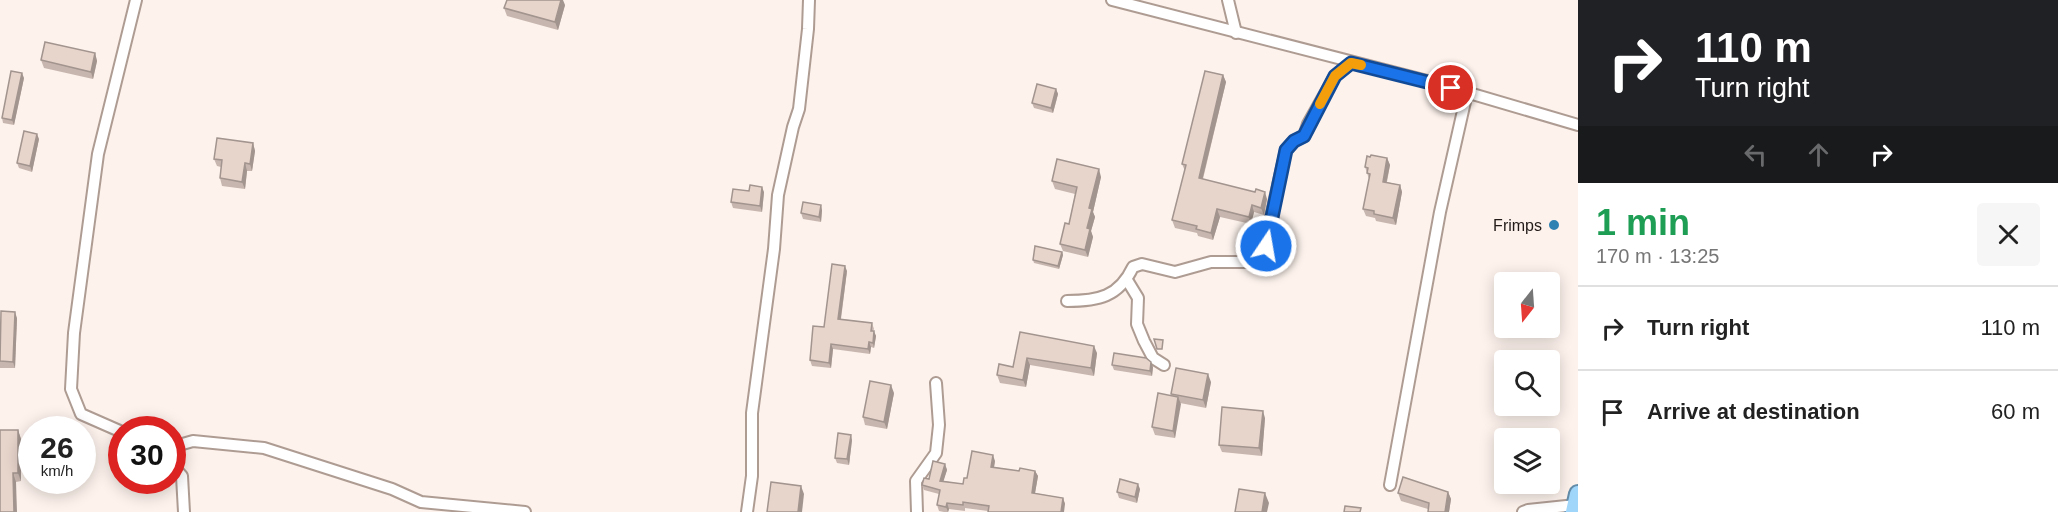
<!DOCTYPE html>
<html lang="en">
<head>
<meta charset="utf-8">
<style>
	body { margin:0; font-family:Helvetica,sans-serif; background:#f6f6f6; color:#222; height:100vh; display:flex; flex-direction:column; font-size:22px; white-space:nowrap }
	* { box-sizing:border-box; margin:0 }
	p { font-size:20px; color:#767676 }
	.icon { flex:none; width:33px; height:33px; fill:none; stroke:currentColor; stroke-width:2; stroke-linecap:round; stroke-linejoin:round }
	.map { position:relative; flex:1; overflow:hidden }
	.drawer { display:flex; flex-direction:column; background:#fff; width:480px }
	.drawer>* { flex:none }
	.banner { background:#202124; color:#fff; overflow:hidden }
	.needle { width:39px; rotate:197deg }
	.fabs { position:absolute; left:1494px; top:272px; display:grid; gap:12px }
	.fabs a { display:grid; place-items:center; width:66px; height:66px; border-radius:6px; background:#fff; box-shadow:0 3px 15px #0003; font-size:30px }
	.speed { position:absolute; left:18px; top:416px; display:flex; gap:12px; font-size:30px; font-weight:700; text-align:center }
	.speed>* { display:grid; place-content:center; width:78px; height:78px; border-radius:50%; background:#fff; box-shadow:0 3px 15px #0003; line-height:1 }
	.speed small { font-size:15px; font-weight:400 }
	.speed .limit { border:9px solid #d22; background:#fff; color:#111 }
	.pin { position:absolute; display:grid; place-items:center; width:51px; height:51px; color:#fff; margin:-26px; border:3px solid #fff; border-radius:50%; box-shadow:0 2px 6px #0007 }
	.me { position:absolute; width:66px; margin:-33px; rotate:12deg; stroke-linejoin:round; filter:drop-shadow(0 0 4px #0008) }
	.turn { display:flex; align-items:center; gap:21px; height:126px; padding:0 18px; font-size:27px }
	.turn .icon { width:78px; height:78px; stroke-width:2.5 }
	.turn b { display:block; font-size:42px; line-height:51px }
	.lanes { display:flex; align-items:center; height:57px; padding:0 18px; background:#0003; justify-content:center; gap:30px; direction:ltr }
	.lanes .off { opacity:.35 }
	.round { display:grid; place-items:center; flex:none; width:63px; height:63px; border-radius:6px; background:#f6f6f6 }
	.head { display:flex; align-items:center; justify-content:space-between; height:102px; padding:0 18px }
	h1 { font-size:36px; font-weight:800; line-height:45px; color:#1e9e55 }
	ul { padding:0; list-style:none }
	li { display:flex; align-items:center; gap:18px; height:84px; padding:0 18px; border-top:2px solid #e0e0e0 }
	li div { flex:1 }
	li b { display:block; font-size:22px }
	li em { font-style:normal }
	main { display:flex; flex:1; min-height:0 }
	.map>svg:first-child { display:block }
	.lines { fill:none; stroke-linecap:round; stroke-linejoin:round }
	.minor-casing { stroke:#ae9c93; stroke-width:14 }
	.trunk-casing { stroke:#648daa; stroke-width:20 }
	.minor { stroke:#fff; stroke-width:10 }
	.trunk { stroke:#a0d6fa; stroke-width:16 }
	.wall { fill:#c7b6af }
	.shaded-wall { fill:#a2948e }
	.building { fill:#e7d4cb; stroke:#a2948e; stroke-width:1.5 }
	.route-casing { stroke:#114b97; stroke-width:15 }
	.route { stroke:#1a73e8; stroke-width:10 }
	.slow { stroke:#f59e0b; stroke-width:10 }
	.poi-dot { fill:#3082b3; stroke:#fdf2ec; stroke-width:2 }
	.labels { text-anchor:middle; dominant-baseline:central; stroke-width:4.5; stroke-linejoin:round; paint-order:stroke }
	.poi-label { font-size:16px; fill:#221b18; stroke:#fdf2ec; text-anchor:end }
</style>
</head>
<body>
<main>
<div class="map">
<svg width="1578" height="512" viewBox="0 0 1578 512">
	<rect width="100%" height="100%" fill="#fdf2ec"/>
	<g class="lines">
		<g class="minor-casing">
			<g id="minor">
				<path d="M1112 0 1435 83 1578 125"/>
				<path d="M1228 0 1236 33"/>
				<path d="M1127 280 1138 298 1137 324 1144 341 1153 358 1164 365"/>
				<path d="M1067 301C1098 301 1119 297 1133 267L1142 264 1175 272 1211 262H1254L1262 256 1286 150 1294 141 1304 136 1308 124 1335 76 1351 63"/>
				<path d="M122 432 81 414 71 389 74 333 85 251 98 154 136 0"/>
				<path d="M172 447 193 441 264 448 392 489 421 502 525 512"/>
				<path d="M172 465 182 476 184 512"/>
				<path d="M1390 485 1440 212 1467 93"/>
				<path d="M747 512 752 476V413L774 249 778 195 793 127 799 109 808 29 809 0"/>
				<path d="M917 512 916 481 936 453 939 425 936 383"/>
				<path d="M1523 512 1528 510 1576 505"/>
			</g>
		</g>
		<g class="trunk-casing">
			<path id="trunk" d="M1574 512 1578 494"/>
		</g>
		<use href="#minor" class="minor"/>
		<use href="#trunk" class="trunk"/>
	</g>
	<g class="wall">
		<path d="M565 5 558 30 507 16 504 8Z"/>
		<path d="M95 53 97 61 93 79 44 68 41 60Z"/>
		<path d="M1223 75 1226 82 1203 179 1267 199 1264 215 1254 212 1251 224 1220 217 1213 240 1198 236 1197 233 1175 228 1172 220 1185 171 1182 164Z"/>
		<path d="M24 78 14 125 3 123 2 118Z"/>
		<path d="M1056 89 1058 94 1053 113 1034 108 1032 103Z"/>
		<path d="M39 139 32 172 19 168 17 163Z"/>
		<path d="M253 143 255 151 252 171H247L245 189 222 186 220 178 221 167 217 166 214 159Z"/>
		<path d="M1387 158 1390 165 1387 182 1400 185 1402 192 1396 225 1376 221 1375 218 1366 216 1363 209 1369 179 1365 167Z"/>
		<path d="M1101 177 1093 212 1095 217 1091 231 1093 237 1088 257 1063 251 1060 244 1069 224 1075 194 1055 189 1052 181Z"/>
		<path d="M749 191 764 192 762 212 733 208 731 202Z"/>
		<path d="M822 210 821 222 803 219 801 213Z"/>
		<path d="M1062 252 1063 255 1059 269 1034 263 1033 260Z"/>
		<path d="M847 271 841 319 872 323 874 329 873 331 876 336 874 348 871 347 870 354 833 349 831 368 812 366 810 360 824 327Z"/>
		<path d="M17 318 15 368H0V328Z"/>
		<path d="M1020 332 1097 353 1094 376 1030 365 1026 387 1000 383 997 375 1013 367Z"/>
		<path d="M1112 365 1153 367 1152 376 1114 370Z"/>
		<path d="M1211 382 1206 408 1180 403 1175 438 1155 435 1152 427 1172 396 1171 394Z"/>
		<path d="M894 393 887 429 865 425 863 417Z"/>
		<path d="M1265 418 1262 456 1222 452 1219 445Z"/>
		<path d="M18 430 21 439V481L16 482 0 512Z"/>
		<path d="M852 440 849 465 837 463 835 458Z"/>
		<path d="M995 461 994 467 1019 471H1035L1038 476 1035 493 1063 498 1065 504 988 511 965 508V511L949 509 948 512H944L939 511 937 505 939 494 924 490 922 485 945 464 947 470 943 481 963 484 967 478Z"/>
		<path d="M1140 489 1137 503 1119 498 1117 492Z"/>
		<path d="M1448 492 1451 499 1449 512H1428V509L1401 501 1398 493Z"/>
	</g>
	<g class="shaded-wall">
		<path d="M561 0H563L565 5 558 30 555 22Z"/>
		<path d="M95 53 97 61 93 79 91 72Z"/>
		<path d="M22 73 24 78 14 125 12 120Z"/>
		<path d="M1223 75 1226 82 1201 185 1199 178Z"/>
		<path d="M1056 89 1058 94 1053 113 1051 108Z"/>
		<path d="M37 134 39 139 32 172 30 166Z"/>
		<path d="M253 143 255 151 252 171 250 164Z"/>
		<path d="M1387 158 1390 165 1385 189 1383 182Z"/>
		<path d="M245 163 247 171 245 189 242 182Z"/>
		<path d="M1099 169 1101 177 1093 212 1095 217 1091 231 1093 237 1088 257 1085 250 1089 208Z"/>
		<path d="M1400 185 1402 192 1396 225 1393 218Z"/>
		<path d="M762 187 764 192 762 212 760 206Z"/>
		<path d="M1265 192 1267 199 1264 215 1261 208Z"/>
		<path d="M821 205 822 210 821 222 819 217Z"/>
		<path d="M1252 205 1254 212 1251 224 1249 217Z"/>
		<path d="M1217 209 1220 217 1213 240 1211 233Z"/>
		<path d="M1062 252 1063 255 1059 269 1058 266Z"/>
		<path d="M845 266 847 271 840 324 838 319Z"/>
		<path d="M15 312 17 318 15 368 13 362Z"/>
		<path d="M874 331 876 336 874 348 873 343Z"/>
		<path d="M869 342 871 347 870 354 868 349Z"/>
		<path d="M831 344 833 349 831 368 829 363Z"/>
		<path d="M1094 346 1097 353 1094 376 1091 368Z"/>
		<path d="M1027 358 1030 365 1026 387 1023 380Z"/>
		<path d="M1151 362 1153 367 1152 376 1150 371Z"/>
		<path d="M1208 374 1211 382 1206 408 1203 400Z"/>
		<path d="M891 385 894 393 887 429 884 422Z"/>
		<path d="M1178 397 1181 404 1175 438 1173 431Z"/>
		<path d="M1263 411 1265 418 1262 456 1259 448Z"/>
		<path d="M18 430 21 439V481L18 473Z"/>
		<path d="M851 435 852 440 849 465 847 459Z"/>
		<path d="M993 455 995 461 993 473 991 467Z"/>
		<path d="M945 464 947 470 942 486 940 481Z"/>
		<path d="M1035 471 1038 476 1034 499 1032 493Z"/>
		<path d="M13 473 16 482 17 512H14Z"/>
		<path d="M1138 484 1140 489 1137 503 1135 497Z"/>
		<path d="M801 486 804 494 802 512H798Z"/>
		<path d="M1448 492 1451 499 1449 512H1445Z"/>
		<path d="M1265 493 1269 503 1267 512H1262Z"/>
		<path d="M1063 498 1065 504 1064 512H1061Z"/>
		<path d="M947 503 949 509 948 512 946 507Z"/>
	</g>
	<g class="building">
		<path d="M507 0H561L555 22 504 8Z"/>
		<path d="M45 42 95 53 91 72 41 60Z"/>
		<path d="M11 71 22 73 12 120 2 118Z"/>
		<path d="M1205 71 1223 75 1199 178 1255 192 1256 189 1265 192 1261 208 1252 205 1249 217 1217 209 1211 233 1196 229 1197 226 1172 220 1186 165 1182 164Z"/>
		<path d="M1037 84 1056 89 1051 108 1032 103Z"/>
		<path d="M24 131 37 134 30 166 17 163Z"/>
		<path d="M217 138 253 143 250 164 245 163 242 182 220 178 222 160 214 159Z"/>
		<path d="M1371 155 1387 158 1383 182 1400 185 1393 218 1374 214V211L1363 209 1370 174 1367 173 1368 168 1365 167 1367 156 1370 157Z"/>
		<path d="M1057 159 1099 169 1089 208 1092 209 1087 228 1090 229 1085 250 1060 244 1065 223 1069 224 1077 187 1052 181Z"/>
		<path d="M750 185 762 187 760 206 731 202 733 189 749 191Z"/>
		<path d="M803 202 821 205 819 217 801 213Z"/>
		<path d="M1035 246 1062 252 1058 266 1033 260Z"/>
		<path d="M832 264 845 266 838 319 872 323 871 331H874L873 343 869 342 868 349 831 344 829 363 810 360 813 326 824 327Z"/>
		<path d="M1 311 15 312 13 362 0 361Z"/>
		<path d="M1020 332 1094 346 1091 368 1027 358 1023 380 997 375 999 364 1013 367Z"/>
		<path d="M1154 339 1163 340 1162 349H1157Z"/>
		<path d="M1114 353 1146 358 1151 362 1150 371 1112 365Z"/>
		<path d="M1176 368 1208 374 1203 400 1171 394Z"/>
		<path d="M870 381 891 385 884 422 863 417Z"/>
		<path d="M1158 393 1178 397 1173 431 1152 427Z"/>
		<path d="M1222 407 1263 411 1259 448 1219 445Z"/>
		<path d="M0 430H18V473H13L14 512H0Z"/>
		<path d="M838 433 851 435 847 459 835 458Z"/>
		<path d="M972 451 993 455 991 467 1019 471 1020 468 1035 471 1032 493 1063 498 1061 512H988L989 506 963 502V505L947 503 946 507 937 505 940 490 922 485 924 478 929 479 933 461 945 464 940 481 963 484 964 478H967Z"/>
		<path d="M1403 477 1448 492 1445 512H1428L1429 503 1398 493Z"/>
		<path d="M1120 479 1138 484 1135 497 1117 492Z"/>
		<path d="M771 482 801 486 798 512H767Z"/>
		<path d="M1239 489 1265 493 1262 512H1235Z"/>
		<path d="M1345 506 1361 508 1360 512H1344Z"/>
	</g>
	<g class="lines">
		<g class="route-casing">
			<path id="route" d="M1266 246 1286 150 1294 141 1304 136 1335 76 1351 63 1451 88"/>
		</g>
		<use href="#route" class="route"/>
		<path class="slow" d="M1320 104 1335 76 1351 63 1361 65"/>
	</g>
	<circle class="poi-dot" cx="1554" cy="225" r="6"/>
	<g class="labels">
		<g class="poi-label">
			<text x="1542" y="225">Frimps</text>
		</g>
	</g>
</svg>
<div class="fabs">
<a><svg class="needle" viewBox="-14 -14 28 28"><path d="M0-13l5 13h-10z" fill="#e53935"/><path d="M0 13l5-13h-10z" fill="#767676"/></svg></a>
<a><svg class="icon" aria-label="search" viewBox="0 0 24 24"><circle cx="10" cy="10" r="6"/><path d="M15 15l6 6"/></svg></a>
<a><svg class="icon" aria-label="layers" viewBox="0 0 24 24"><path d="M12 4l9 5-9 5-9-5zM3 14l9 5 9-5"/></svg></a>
</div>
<div class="speed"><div>26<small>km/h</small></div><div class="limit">30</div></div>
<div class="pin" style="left:1451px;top:88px;background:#d93025"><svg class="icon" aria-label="arrive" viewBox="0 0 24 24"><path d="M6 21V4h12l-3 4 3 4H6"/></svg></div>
<svg class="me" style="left:1266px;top:246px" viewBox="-20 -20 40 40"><circle r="17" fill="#1a73e8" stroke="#fff" stroke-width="3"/><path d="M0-11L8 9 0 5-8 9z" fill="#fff"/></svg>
</div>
<section class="drawer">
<div class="banner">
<div class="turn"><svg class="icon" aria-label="right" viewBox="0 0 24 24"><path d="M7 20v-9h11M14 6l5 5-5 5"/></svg><div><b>110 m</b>Turn right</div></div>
<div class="lanes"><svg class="icon off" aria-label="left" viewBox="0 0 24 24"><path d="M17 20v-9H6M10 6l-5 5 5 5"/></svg><svg class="icon off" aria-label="ahead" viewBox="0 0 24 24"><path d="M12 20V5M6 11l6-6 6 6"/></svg><svg class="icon" aria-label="right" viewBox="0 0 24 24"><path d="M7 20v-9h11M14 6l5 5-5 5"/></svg></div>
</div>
<div class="head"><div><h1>1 min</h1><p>170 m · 13:25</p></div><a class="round"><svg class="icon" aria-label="close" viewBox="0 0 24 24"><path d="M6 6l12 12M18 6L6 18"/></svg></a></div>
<ul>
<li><svg class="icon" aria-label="right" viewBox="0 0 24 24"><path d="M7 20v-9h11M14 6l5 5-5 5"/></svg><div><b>Turn right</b></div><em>110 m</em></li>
<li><svg class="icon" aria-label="arrive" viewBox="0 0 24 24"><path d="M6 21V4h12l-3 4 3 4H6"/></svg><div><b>Arrive at destination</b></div><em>60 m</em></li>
</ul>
</section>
</main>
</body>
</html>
